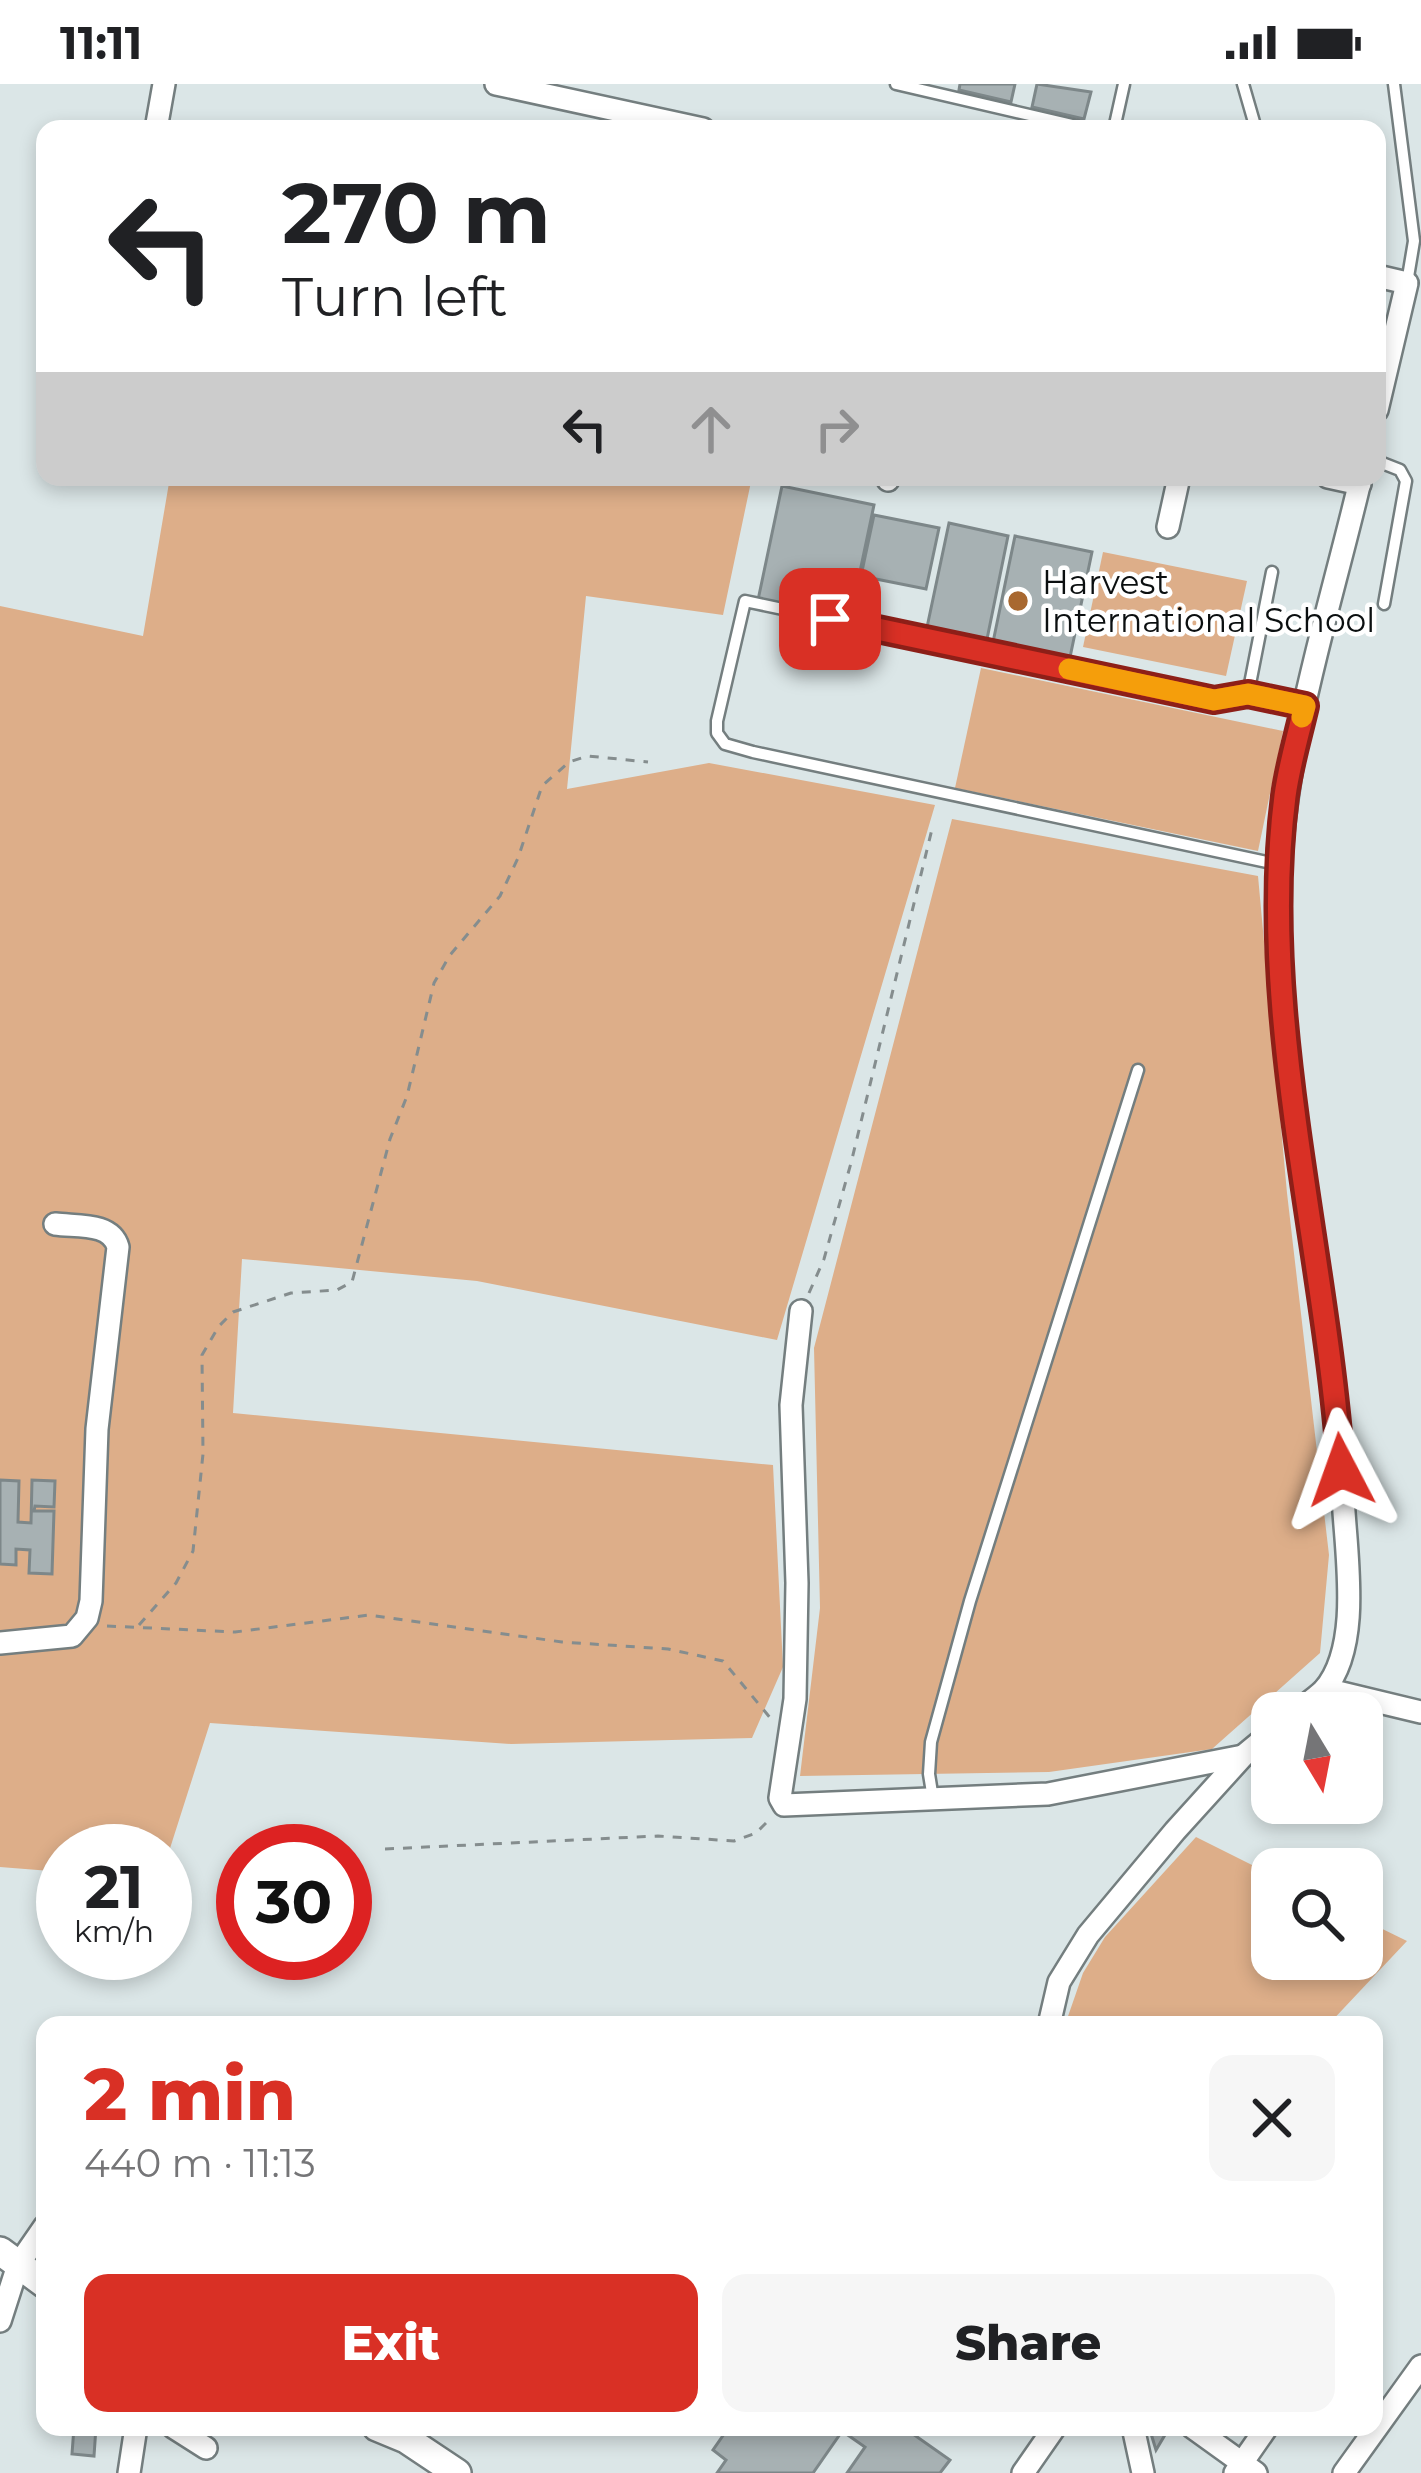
<!DOCTYPE html>
<html lang="en">
<head>
<meta charset="utf-8">
<style>
	body { margin:0; font-family:Montserrat,sans-serif; background:#f6f6f6; color:#202124; height:100vh; display:flex; flex-direction:column; font-size:45px; white-space:nowrap }
	* { box-sizing:border-box; margin:0 }
	p { font-size:39px; color:#757577 }
	.icon { flex:none; width:66px; height:66px; fill:none; stroke:currentColor; stroke-width:2; stroke-linecap:round; stroke-linejoin:round }
	.map { position:relative; flex:1; overflow:hidden }
	.details { position:absolute; left:36px; top:1932px; width:1347px; height:420px; display:flex; flex-direction:column; background:#fff; border-radius:24px; box-shadow:0 6px 18px #0003 }
	.details>* { flex:none }
	.guide { position:absolute; left:36px; top:36px; width:1350px; height:366px; border-radius:24px; box-shadow:0 6px 18px #0003; background:#fff; color:#202124; overflow:hidden }
	.needle { width:78px; rotate:170deg }
	.fabs { position:absolute; left:1251px; top:1608px; display:grid; gap:24px }
	.fabs a { display:grid; place-items:center; width:132px; height:132px; border-radius:24px; background:#fff; box-shadow:0 6px 18px #0003; font-size:60px }
	.speed { position:absolute; left:36px; top:1740px; display:flex; gap:24px; font-size:60px; font-weight:700; text-align:center }
	.speed>* { display:grid; place-content:center; width:156px; height:156px; border-radius:50%; background:#fff; box-shadow:0 6px 18px #0003; line-height:1 }
	.speed small { font-size:30px; font-weight:400 }
	.speed .limit { border:18px solid #d22; background:#fff; color:#111 }
	.pin { position:absolute; display:grid; place-items:center; width:102px; height:102px; color:#fff; margin:-51px; border-radius:24px; box-shadow:0 6px 18px #0006 }
	.me { position:absolute; width:132px; margin:-66px; rotate:356deg; stroke-linejoin:round; filter:drop-shadow(0 0 9px #0008) }
	.turn { display:flex; align-items:center; gap:42px; height:252px; padding:0 48px; font-size:54px }
	.turn .icon { width:156px; height:156px; stroke-width:2.5 }
	.turn b { display:block; font-size:84px; line-height:102px }
	.lanes { display:flex; align-items:center; height:114px; padding:0 48px; background:#0003; justify-content:center; gap:60px; direction:ltr }
	.lanes .off { opacity:.35 }
	.round { display:grid; place-items:center; flex:none; width:126px; height:126px; border-radius:24px; background:#f6f6f6 }
	.head { display:flex; align-items:center; justify-content:space-between; height:204px; padding:0 48px }
	h1 { font-size:72px; font-weight:800; line-height:90px; color:#d93025 }
	.action { display:flex; gap:24px; margin-top:auto; padding:24px 48px }
	.action a { flex:1; height:138px; border-radius:24px; background:#d93025; color:#fff; font-size:48px; font-weight:800; line-height:138px; text-align:center }
	.action a+a { background:#f6f6f6; color:#202124 }
	.status { display:flex; justify-content:space-between; align-items:center; height:84px; padding:0 60px; background:#fff; direction:ltr }
	.status svg { height:33px; fill:currentColor }
	.map>svg:first-child { display:block }
	.green { fill:#ddae89 }
	.building { fill:#a7b1b3; stroke:#7d8789; stroke-width:3 }
	.lines { fill:none; stroke-linecap:round; stroke-linejoin:round }
	.service-casing { stroke:#747e7f; stroke-width:15 }
	.minor-casing { stroke:#747e7f; stroke-width:26 }
	.tertiary-casing { stroke:#747e7f; stroke-width:32 }
	.path { stroke:#858d8e; stroke-width:3; stroke-dasharray:9 9; stroke-linecap:butt }
	.service { stroke:#fff; stroke-width:10 }
	.minor { stroke:#fff; stroke-width:21 }
	.tertiary { stroke:#fff; stroke-width:27 }
	.route-casing { stroke:#8d1f18; stroke-width:30 }
	.route { stroke:#d93025; stroke-width:21 }
	.slow { stroke:#f59e0b; stroke-width:21 }
	.poi-dot { fill:#a86830; stroke:#fff; stroke-width:4.5 }
	.labels { text-anchor:middle; dominant-baseline:central; stroke-width:9; stroke-linejoin:round; paint-order:stroke }
	.poi-label { font-size:33px; fill:#0b0f10; stroke:#fff; text-anchor:start }
</style>
</head>
<body>
<div class="status"><b>11:11</b><svg viewBox="0 0 49 12"><path d="M0 12V9h3v3zM5 12V6h3v6zM10 12V3h3v9zM15 12V0h3v12zM26 1h20v11H26zM47 4h2v5h-2z"/></svg></div>
<div class="map">
<svg width="1421" height="2389" viewBox="0 0 1421 2389">
	<rect width="100%" height="100%" fill="#dbe6e7"/>
	<g class="green">
		<path d="M170 393H752L723 531 586 512 567 705 709 679 935 721 777 1256 477 1197 242 1175 233 1329 773 1381 783 1583 752 1654 511 1660 210 1639 165 1780V1767H63V1788L0 1783V522L143 552Z"/>
		<path d="M1103 468 1247 497 1226 592 1083 563Z"/>
		<path d="M981 584 1283 647 1258 767 955 704Z"/>
		<path d="M952 735 1258 792 1287 1109 1329 1471 1320 1569 1212 1665 1049 1688 800 1692 820 1524 814 1264Z"/>
		<path d="M1196 1753 1272 1791V1875H1362V1835L1407 1857 1328 1941H1065L1083 1889 1105 1853Z"/>
	</g>
	<g class="building">
		<path d="M960 0H1015L1011 18 959 6Z"/>
		<path d="M1037 0 1091 8 1084 35 1032 23Z"/>
		<path d="M782 402 874 421 850 535 758 516Z"/>
		<path d="M874 431 939 444 926 505 861 492Z"/>
		<path d="M949 439 1008 452 986 560 926 548Z"/>
		<path d="M1015 452 1092 468 1069 578 992 563Z"/>
		<path d="M0 1396 19 1397 18 1438 31 1439 32 1396 55 1397 54 1423 35 1422 34 1427H54L52 1490 29 1489 30 1466 16 1465V1481L0 1480Z"/>
		<path d="M74 2343H96L94 2372 72 2370Z"/>
		<path d="M729 2343H845L813 2389H717L726 2376 713 2366Z"/>
		<path d="M849 2343H903L950 2376 940 2389H847L865 2363 845 2349Z"/>
		<path d="M1149 2343 1169 2344 1156 2366Z"/>
	</g>
	<g class="lines">
		<g class="service-casing">
			<g id="service">
				<path d="M896 0 1090 45"/>
				<path d="M1243 0 1256 45"/>
				<path d="M1394 0 1414 157 1407 199"/>
				<path d="M1114 45 1124 0"/>
				<path d="M1377 377 1400 386 1406 397 1384 520"/>
				<path d="M1248 610 1272 488"/>
				<path d="M1281 781 753 668 725 660 717 649V637L745 517 1215 616 1248 610 1305 622"/>
				<path d="M933 1715 929 1690 931 1658 970 1517 1138 986"/>
			</g>
		</g>
		<g class="minor-casing">
			<g id="minor">
				<path d="M496 0 703 45"/>
				<path d="M156 45 164 0"/>
				<path d="M1377 192 1407 199 1377 326"/>
				<path d="M1328 393 1360 400"/>
				<path d="M888 396 889 393"/>
				<path d="M1168 443 1179 393"/>
				<path d="M801 1227 791 1321 797 1499 795 1615 780 1714 784 1721 1048 1710 1243 1672"/>
				<path d="M0 1559 72 1552 87 1534 91 1517 97 1345 118 1163C111 1138 77 1143 55 1140"/>
				<path d="M1325 1605 1421 1628"/>
				<path d="M1295 1629C1304 1622 1316 1614 1324 1606 1363 1561 1345 1466 1343 1411 1333 1213 1279 1019 1279 822 1279 676 1328 534 1361 393"/>
				<path d="M1049 1941 1059 1898 1088 1851 1175 1747 1243 1672 1272 1648"/>
				<path d="M0 2237 18 2181 45 2142"/>
				<path d="M173 2343 206 2364"/>
				<path d="M1133 2343 1143 2389"/>
				<path d="M1192 2343 1256 2389"/>
				<path d="M129 2389 136 2343"/>
				<path d="M1023 2389 1055 2343"/>
				<path d="M1235 2389 1267 2343"/>
				<path d="M1344 2389 1421 2282"/>
			</g>
		</g>
		<g class="tertiary-casing">
			<g id="tertiary">
				<path d="M0 2167 45 2200"/>
				<path d="M377 2343 406 2355 457 2389"/>
			</g>
		</g>
		<g class="path">
			<path d="M809 1209 824 1175 851 1079 933 741"/>
			<path d="M139 1541 176 1499 193 1467 203 1370 202 1271 219 1242 233 1228 291 1209 337 1206 352 1198 390 1055 407 1012 434 899 450 871 500 812 518 774 542 702 569 678 588 672 648 678"/>
			<path d="M107 1542 235 1548 369 1531 562 1558 668 1565 723 1577 772 1636"/>
			<path d="M385 1765 658 1752 734 1757 756 1749 771 1734"/>
		</g>
		<use href="#service" class="service"/>
		<use href="#minor" class="minor"/>
		<use href="#tertiary" class="tertiary"/>
	</g>
	<g class="lines">
		<g class="route-casing">
			<path id="route" d="M830 535 1214 616 1248 610 1305 622C1298 652 1289 682 1285 712 1257 931 1326 1166 1341 1386"/>
		</g>
		<use href="#route" class="route"/>
		<path class="slow" d="M1069 585 1214 616 1248 610 1305 622 1302 633"/>
	</g>
	<circle class="poi-dot" cx="1018" cy="517" r="12"/>
	<g class="labels">
		<g class="poi-label">
			<text x="1042" y="498">Harvest<tspan x="1042" dy="38">International School</tspan></text>
		</g>
	</g>
</svg>
<div class="fabs">
<a><svg class="needle" viewBox="-14 -14 28 28"><path d="M0-13l5 13h-10z" fill="#e53935"/><path d="M0 13l5-13h-10z" fill="#757577"/></svg></a>
<a><svg class="icon" aria-label="search" viewBox="0 0 24 24"><circle cx="10" cy="10" r="6"/><path d="M15 15l6 6"/></svg></a>
</div>
<div class="speed"><div>21<small>km/h</small></div><div class="limit">30</div></div>
<div class="pin" style="left:830px;top:535px;background:#d93025"><svg class="icon" aria-label="arrive" viewBox="0 0 24 24"><path d="M6 21V4h12l-3 4 3 4H6"/></svg></div>
<svg class="me" style="left:1341px;top:1386px" viewBox="-20 -20 40 40"><path d="M0-17L14 15 0 8-14 15z" fill="#d93025" stroke="#fff" stroke-width="4"/></svg>
<div class="guide">
<div class="turn"><svg class="icon" aria-label="left" viewBox="0 0 24 24"><path d="M17 20v-9H6M10 6l-5 5 5 5"/></svg><div><b>270 m</b>Turn left</div></div>
<div class="lanes"><svg class="icon" aria-label="left" viewBox="0 0 24 24"><path d="M17 20v-9H6M10 6l-5 5 5 5"/></svg><svg class="icon off" aria-label="ahead" viewBox="0 0 24 24"><path d="M12 20V5M6 11l6-6 6 6"/></svg><svg class="icon off" aria-label="right" viewBox="0 0 24 24"><path d="M7 20v-9h11M14 6l5 5-5 5"/></svg></div>
</div>
<section class="details">
<div class="head"><div><h1>2 min</h1><p>440 m · 11:13</p></div><a class="round"><svg class="icon" aria-label="close" viewBox="0 0 24 24"><path d="M6 6l12 12M18 6L6 18"/></svg></a></div>
<div class="action"><a>Exit</a><a>Share</a></div>
</section>
</div>
</body>
</html>
